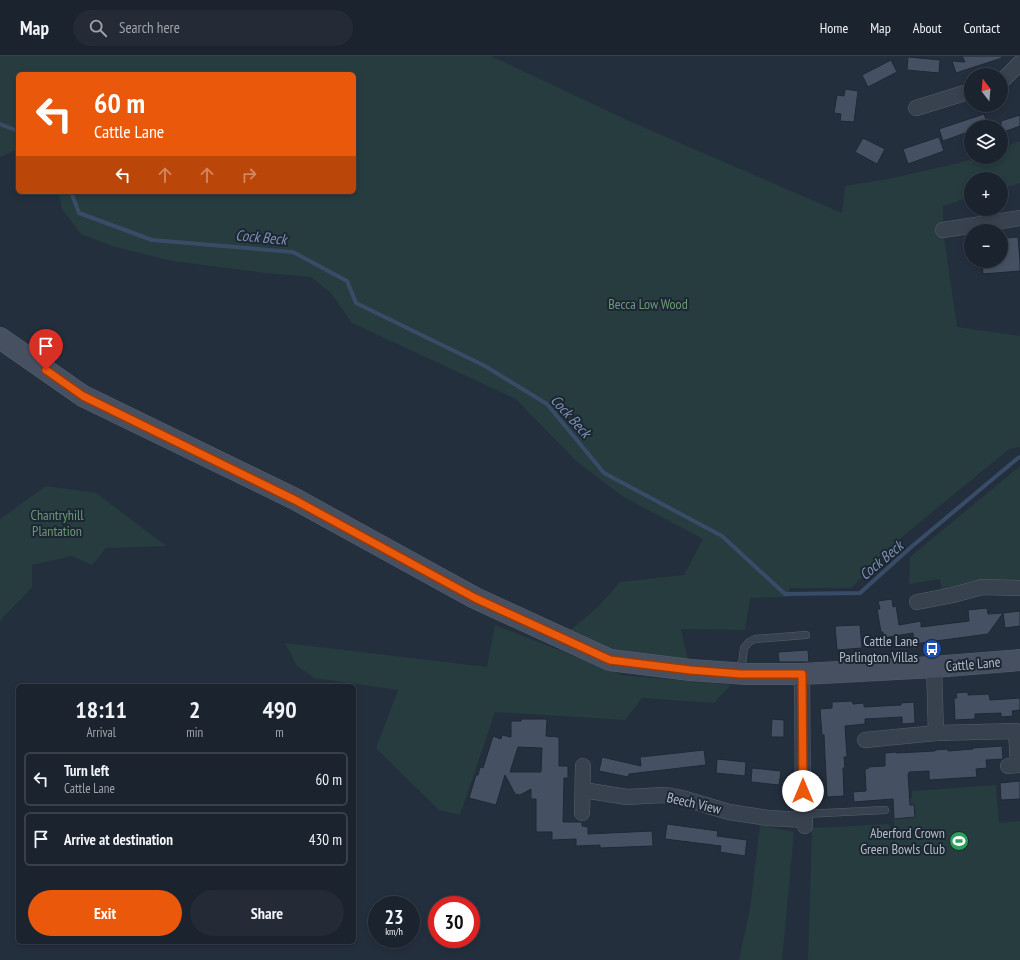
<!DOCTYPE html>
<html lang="en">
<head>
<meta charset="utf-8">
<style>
	body { margin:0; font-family:"PT Sans Narrow",sans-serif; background:#242b36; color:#f1f3f6; height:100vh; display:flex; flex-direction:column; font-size:15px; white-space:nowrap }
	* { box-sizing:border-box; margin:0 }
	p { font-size:13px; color:#a0a4aa }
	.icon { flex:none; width:22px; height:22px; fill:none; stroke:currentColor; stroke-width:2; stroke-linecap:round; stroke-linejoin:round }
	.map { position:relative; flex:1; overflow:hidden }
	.panel { position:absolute; left:16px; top:628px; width:340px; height:260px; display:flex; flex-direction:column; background:#1b232e; border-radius:6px; box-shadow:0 2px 6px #0003,0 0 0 1px #39404a }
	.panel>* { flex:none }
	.top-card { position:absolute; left:16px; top:16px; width:340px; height:122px; border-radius:6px; box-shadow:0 2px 6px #0003,0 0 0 1px #39404a; background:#ea580c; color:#fff; overflow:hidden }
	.needle { width:26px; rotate:344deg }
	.tools { position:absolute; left:964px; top:12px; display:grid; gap:8px }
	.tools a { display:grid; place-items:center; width:44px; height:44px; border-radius:50%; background:#1b232e; box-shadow:0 2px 6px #0003,0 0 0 1px #39404a; font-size:20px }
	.speed { position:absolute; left:368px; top:840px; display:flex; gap:8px; font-size:20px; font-weight:700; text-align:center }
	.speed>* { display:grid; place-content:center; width:52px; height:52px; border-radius:50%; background:#1b232e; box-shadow:0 2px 6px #0003,0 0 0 1px #39404a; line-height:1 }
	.speed small { font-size:10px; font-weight:400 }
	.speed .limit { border:6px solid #d22; background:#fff; color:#111 }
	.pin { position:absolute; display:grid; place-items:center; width:34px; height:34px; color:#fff; margin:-41px -17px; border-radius:50% 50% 50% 0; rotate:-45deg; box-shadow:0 0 4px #0007 }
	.pin .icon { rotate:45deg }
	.me { position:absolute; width:44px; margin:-22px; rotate:0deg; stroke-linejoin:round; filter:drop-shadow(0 0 3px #0008) }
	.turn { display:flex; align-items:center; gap:14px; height:84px; padding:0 12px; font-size:18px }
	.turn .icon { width:52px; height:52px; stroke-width:2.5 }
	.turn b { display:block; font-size:28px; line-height:34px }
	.lanes { display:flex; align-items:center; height:38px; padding:0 12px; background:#0003; justify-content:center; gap:20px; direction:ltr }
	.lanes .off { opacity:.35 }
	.eta { display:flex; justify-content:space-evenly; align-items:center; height:68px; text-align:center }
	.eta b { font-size:24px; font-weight:700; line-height:28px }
	.action { display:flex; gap:8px; margin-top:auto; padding:8px 12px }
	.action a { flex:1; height:46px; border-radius:24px; background:#ea580c; color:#fff; font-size:16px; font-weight:700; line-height:46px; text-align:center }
	.action a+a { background:#242b36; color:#f1f3f6 }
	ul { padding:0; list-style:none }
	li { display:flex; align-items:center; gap:12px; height:54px; margin:0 8px 6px; padding:0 4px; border:2px solid #39404a; border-radius:6px }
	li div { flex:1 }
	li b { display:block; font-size:15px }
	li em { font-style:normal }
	header { display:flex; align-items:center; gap:24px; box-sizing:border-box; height:56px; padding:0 20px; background:#1b232e; border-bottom:1px solid #39404a }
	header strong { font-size:19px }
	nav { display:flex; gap:22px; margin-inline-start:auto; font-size:14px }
	.search { width:280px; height:36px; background:#242b36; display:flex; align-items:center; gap:10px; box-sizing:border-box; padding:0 14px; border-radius:22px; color:#a0a4aa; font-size:15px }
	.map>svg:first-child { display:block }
	.green { fill:#263c3f }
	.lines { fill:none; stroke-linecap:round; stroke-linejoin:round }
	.stream { stroke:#394c67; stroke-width:4 }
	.building { fill:#455162; stroke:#1f2835; fill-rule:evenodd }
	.lane-casing { stroke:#565f6c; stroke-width:8 }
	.street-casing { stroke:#565f6c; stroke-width:16 }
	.secondary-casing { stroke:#565f6c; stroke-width:22 }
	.lane { stroke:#38414e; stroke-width:7 }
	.street { stroke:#38414e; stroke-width:15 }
	.secondary { stroke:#465061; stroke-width:21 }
	.route-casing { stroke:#983908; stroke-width:10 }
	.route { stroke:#ea580c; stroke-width:7 }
	.labels { text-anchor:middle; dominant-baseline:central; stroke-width:4; stroke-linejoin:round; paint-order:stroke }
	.park-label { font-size:14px; fill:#6b9a76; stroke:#1d2633 }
	.poi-label { font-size:14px; fill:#b4bcc9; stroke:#1d2633; text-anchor:end }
	.street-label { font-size:14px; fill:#b4bcc9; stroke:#1d2633 }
	.water-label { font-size:15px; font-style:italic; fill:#7c92b1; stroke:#1d2633 }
</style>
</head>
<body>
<header>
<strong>Map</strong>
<div class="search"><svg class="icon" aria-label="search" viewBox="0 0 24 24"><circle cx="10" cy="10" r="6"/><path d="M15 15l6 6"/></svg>Search here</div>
<nav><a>Home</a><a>Map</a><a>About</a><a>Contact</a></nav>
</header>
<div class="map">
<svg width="1020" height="904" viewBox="0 0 1020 904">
	<rect width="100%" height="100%" fill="#242f3e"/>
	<g class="green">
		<path d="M0 0H491L629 65 842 157 845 130 888 123 959 107 976 101H1001V92L1020 85V127L1001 133V123H971V141L943 150V174L957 271 1020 280V391L1009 393 902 481 851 532H790L787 541 750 542 745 574 681 573 690 614 561 582 599 550 620 526 684 519 703 483 622 440 575 404 516 343 352 267 331 237 311 221 265 217 172 205 112 190 81 178 62 153 58 136H354V18H18V93L0 101Z"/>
		<path d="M1020 410V526L942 537 940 523 909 528 910 501Z"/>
		<path d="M46 430 96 437 166 490 106 492 92 509 72 500 32 509V531L0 565V463Z"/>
		<path d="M495 569 622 619 731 629 714 647 642 642 625 664 495 656 460 759 439 754 376 692 398 634 314 622 297 610 285 587 487 611Z"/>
		<path d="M996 729 999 767 1020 765V904H808L812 772 889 768 890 774H894L893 744 912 742V735Z"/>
		<path d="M760 769 794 776 782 904H739L750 853Z"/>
	</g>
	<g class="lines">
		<g class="stream">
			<path d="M0 68 18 75"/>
			<path d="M71 136 79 157 152 184 293 196 347 225 356 247 485 310 547 348 604 417 722 480 785 538 860 537 910 492 1018 402 1020 401"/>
		</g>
	</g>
	<g class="building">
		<path d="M962 0H1002V2L956 17 952 5 965 6Z"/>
		<path d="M908 1 940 4 939 17 907 14Z"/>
		<path d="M891 4 897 16 868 31 862 19Z"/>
		<path d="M845 33 858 35 854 66 840 65 841 58 834 57 837 39 844 40Z"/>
		<path d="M984 58 989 71H971V75L943 85 939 73Z"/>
		<path d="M1020 59V70L1001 77V65Z"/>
		<path d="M939 81 944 95 908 108 903 93Z"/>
		<path d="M863 82 885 93 877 108 855 96Z"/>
		<path d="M1018 181 1020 205V215L983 218 982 205H1001V197H1007L1006 182Z"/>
		<path d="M892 543 893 551 896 550 899 569 921 565V571L969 565 968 554 987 552 988 558 1003 557 988 578 914 588 913 577 883 582V576H881L877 553H880L878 545Z"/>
		<path d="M1020 555V570L1005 572 1003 557Z"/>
		<path d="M860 569 862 592 837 594 835 570Z"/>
		<path d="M808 594 809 606H779L778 596Z"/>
		<path d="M968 636V639L989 638 990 644 1020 642V654L1012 655 1013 660 1001 661V657L975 658V663L955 664 954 642H957L956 637Z"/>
		<path d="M852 645 853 648 864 647V651L901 649V647L914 646 915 667 902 668V661L865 663V668L845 670 847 701H844L845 712H843L844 740 827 741 824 679H822L820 653 832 652V646Z"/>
		<path d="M521 663H547L546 680 559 681V710H568V722H564L563 766H582V770L588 771V778L652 775 653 790 600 792V789L576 790V783L552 784V776H536V743H531V733L520 739 515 738 505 719 496 749 469 742 476 719H478L480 711 483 712 493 680 501 683 502 679 511 681V665H521ZM518 691 542 692 541 716H510Z"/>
		<path d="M772 663 784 664V681H771Z"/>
		<path d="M1002 690 1003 703 986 704 987 712 976 713 977 721 929 724V715L909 716V718H908L910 749H914L915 761 894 763 893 743 854 746 853 736 866 735 865 713 869 712 868 711 885 710V697L896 696V697L935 695V694L948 693V695L973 693V692Z"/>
		<path d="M704 694 706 709 629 718 628 721 599 715 602 701 641 710 640 701Z"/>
		<path d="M717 703 746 706 745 720 716 717Z"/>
		<path d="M752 712 781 715 779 729 751 726Z"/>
		<path d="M1020 725V743L1001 744 1000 727Z"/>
		<path d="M667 768 718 775 717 780 747 784 745 800 720 796 721 790 665 783Z"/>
	</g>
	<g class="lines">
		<g class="lane-casing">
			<g id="lane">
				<path d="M741 616 744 592 749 586 755 583 806 579"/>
				<path d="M804 758 885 754"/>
			</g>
		</g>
		<g class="street-casing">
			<g id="street">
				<path d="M1001 26 1020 7"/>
				<path d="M916 52 971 35"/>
				<path d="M943 174 1020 162"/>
				<path d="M917 546 953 539 982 531 1020 532"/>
				<path d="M934 611 936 677"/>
				<path d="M802 618 803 750 805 770"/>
				<path d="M865 684 936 677 1016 675 1018 709 1008 710"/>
				<path d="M583 734 627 741 663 739 672 740 682 742 729 756 768 762 805 764"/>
				<path d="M582 757 583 710"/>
			</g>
		</g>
		<g class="secondary-casing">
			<path id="secondary" d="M0 282 83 340 295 443 475 542 610 604 690 614 747 618H802L934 611 1020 604"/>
		</g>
		<use href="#lane" class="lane"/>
		<use href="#street" class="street"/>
		<use href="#secondary" class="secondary"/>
	</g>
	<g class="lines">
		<g class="route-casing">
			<path id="route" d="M46 314 83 340 295 444 475 542 610 604 690 614 741 618H802L803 735"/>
		</g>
		<use href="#route" class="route"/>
	</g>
	<defs>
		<g id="bus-disc" transform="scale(1)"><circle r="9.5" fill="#1a4fb4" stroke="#1d2633"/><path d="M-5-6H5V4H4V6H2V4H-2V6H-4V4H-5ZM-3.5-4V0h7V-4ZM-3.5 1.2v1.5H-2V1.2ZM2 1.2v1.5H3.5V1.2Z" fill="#fff"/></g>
		<g id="stadium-disc" transform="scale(1)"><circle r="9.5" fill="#2e9e5b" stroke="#1d2633"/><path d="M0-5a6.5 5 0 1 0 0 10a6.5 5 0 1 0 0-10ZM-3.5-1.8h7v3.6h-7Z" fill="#fff"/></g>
	</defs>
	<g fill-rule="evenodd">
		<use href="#bus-disc" x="932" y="593"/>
		<use href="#stadium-disc" x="959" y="785"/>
	</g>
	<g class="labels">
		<g class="park-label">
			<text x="648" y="248">Becca Low Wood</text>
			<text x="57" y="459">Chantryhill<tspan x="57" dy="16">Plantation</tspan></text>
		</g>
		<g class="poi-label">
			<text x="918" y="585">Cattle Lane<tspan x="918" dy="16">Parlington Villas</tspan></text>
			<text x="945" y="777">Aberford Crown<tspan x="945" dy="16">Green Bowls Club</tspan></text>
		</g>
		<g class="street-label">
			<text transform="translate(973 608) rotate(-5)">Cattle Lane</text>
			<text transform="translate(694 747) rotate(13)">Beech View</text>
		</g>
		<g class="water-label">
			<text transform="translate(261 181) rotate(5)">Cock Beck</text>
			<text transform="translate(571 360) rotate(48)">Cock Beck</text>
			<text transform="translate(881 504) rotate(-40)">Cock Beck</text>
		</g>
	</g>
</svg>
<div class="tools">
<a><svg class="needle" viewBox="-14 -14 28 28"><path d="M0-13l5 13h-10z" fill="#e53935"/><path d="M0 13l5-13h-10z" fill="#a0a4aa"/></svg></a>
<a><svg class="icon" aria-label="layers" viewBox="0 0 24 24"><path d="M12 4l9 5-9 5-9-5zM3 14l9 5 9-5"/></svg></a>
<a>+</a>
<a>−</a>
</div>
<div class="speed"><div>23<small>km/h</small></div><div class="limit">30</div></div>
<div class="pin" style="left:46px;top:314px;background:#d93025"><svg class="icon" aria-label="arrive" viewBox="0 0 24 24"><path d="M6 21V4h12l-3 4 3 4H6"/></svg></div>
<svg class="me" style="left:803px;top:735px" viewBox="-20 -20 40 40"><circle r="19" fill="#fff"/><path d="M0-13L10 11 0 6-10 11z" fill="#ea580c"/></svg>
<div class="top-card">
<div class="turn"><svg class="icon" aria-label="left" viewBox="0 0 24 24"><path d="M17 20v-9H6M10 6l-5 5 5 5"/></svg><div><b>60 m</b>Cattle Lane</div></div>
<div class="lanes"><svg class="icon" aria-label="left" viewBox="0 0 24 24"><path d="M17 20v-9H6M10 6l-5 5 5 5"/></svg><svg class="icon off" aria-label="ahead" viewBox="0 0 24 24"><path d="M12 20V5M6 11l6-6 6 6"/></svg><svg class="icon off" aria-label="ahead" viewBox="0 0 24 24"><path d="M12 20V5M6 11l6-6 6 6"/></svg><svg class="icon off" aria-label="right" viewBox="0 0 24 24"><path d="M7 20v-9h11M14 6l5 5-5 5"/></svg></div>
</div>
<section class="panel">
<div class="eta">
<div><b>18:11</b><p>Arrival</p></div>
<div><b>2</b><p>min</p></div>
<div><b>490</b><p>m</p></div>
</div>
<ul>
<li><svg class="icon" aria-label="left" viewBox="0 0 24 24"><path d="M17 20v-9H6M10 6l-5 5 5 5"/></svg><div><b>Turn left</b><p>Cattle Lane</p></div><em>60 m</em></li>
<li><svg class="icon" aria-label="arrive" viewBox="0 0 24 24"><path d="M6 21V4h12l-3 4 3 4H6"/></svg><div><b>Arrive at destination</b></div><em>430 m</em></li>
</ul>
<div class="action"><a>Exit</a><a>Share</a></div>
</section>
</div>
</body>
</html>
